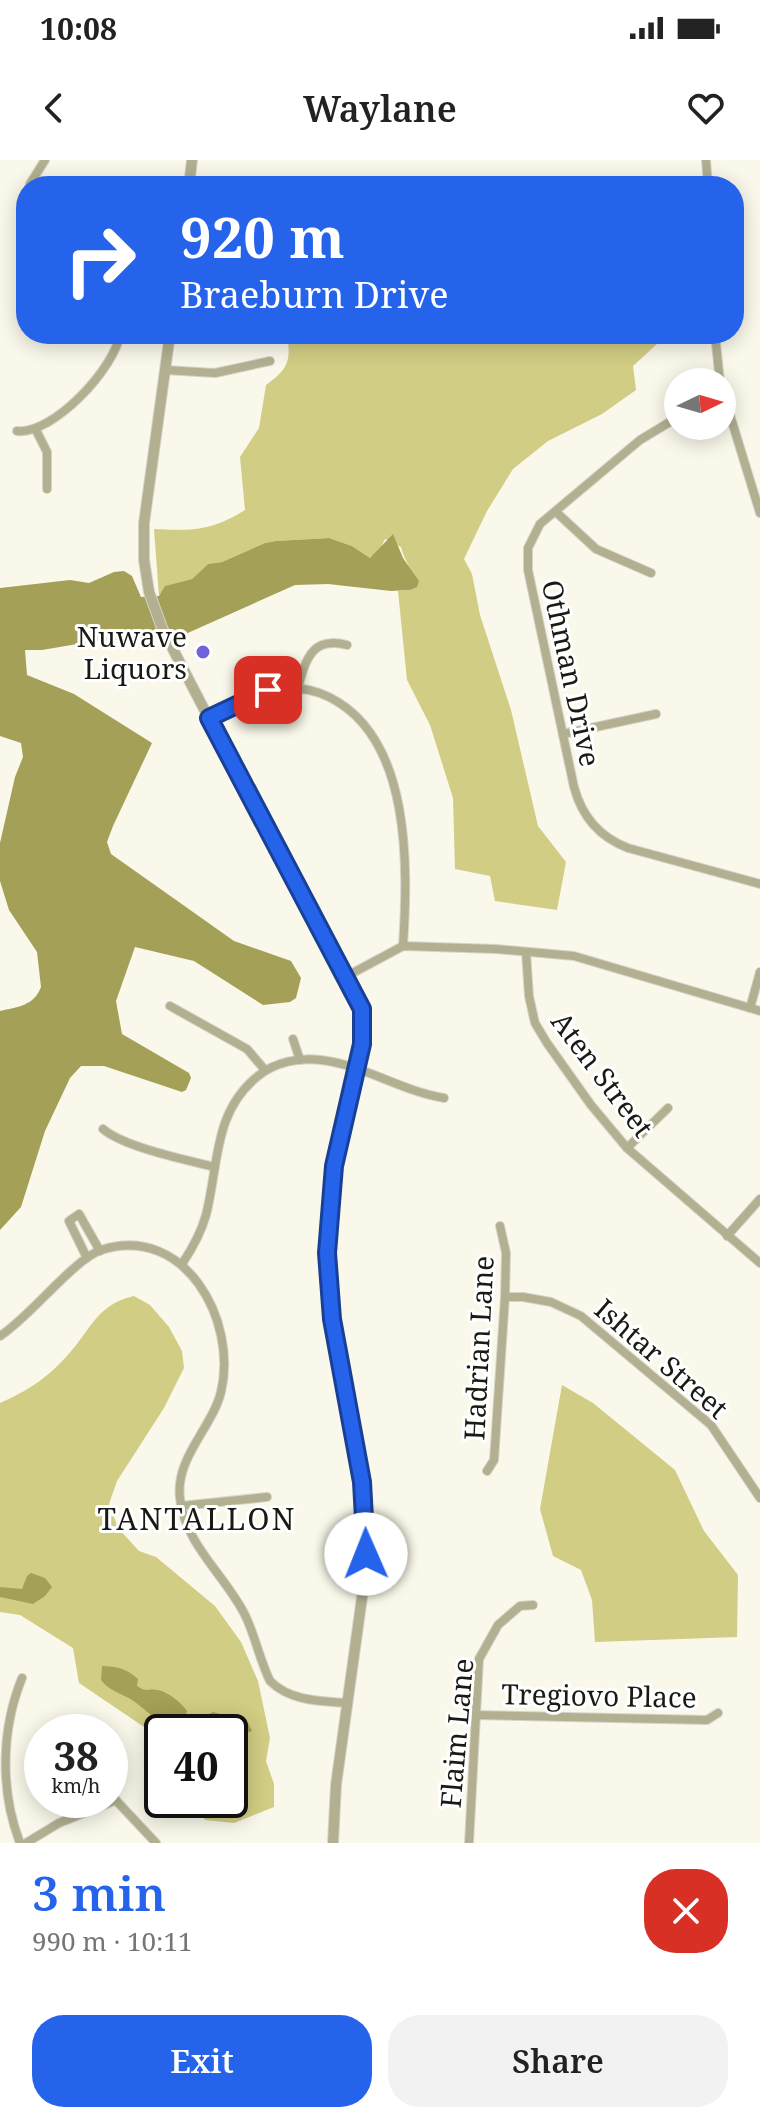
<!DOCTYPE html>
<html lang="en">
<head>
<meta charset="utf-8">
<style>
	body { margin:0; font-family:"Noto Serif",serif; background:#f2f2f2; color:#222; height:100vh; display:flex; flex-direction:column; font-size:30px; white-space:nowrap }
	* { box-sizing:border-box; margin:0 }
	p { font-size:26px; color:#767676 }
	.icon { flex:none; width:44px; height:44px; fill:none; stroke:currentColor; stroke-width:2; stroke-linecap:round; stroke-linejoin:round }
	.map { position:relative; height:1683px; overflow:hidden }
	.details { display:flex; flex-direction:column; background:#fff; flex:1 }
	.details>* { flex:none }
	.hud { position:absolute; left:16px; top:16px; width:728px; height:168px; border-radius:32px; box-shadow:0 4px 20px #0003; background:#2563eb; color:#fff; overflow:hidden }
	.needle { width:52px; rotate:85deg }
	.tools { position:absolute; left:664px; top:208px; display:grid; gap:16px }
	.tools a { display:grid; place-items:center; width:72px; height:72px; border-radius:50%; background:#fff; box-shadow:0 4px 20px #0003; font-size:40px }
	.speed { position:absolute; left:24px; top:1554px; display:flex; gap:16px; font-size:40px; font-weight:700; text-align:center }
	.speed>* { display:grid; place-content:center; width:104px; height:104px; border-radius:50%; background:#fff; box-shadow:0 4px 20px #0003; line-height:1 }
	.speed small { font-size:20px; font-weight:400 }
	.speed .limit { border:4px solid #111; border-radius:12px; background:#fff; color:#111 }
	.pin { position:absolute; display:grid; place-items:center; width:68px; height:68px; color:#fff; margin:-34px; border-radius:16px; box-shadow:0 4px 12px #0006 }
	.me { position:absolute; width:88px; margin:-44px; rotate:359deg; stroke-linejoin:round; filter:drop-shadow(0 0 6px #0008) }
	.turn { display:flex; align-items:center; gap:28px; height:168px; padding:0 32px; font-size:36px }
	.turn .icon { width:104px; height:104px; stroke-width:2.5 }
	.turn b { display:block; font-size:56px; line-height:68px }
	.round { display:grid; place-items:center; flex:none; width:84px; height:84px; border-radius:32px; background:#f2f2f2 }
	.head { display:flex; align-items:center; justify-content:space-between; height:136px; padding:0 32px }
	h1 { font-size:48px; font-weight:600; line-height:60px; color:#2563eb }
	.primary-button { display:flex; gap:16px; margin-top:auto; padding:16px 32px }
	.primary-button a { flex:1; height:92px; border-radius:32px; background:#2563eb; color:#fff; font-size:32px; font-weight:600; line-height:92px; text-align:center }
	.primary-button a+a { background:#f2f2f2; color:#222 }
	.status { display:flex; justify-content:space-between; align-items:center; height:56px; padding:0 40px; background:#fff; direction:ltr }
	.status svg { height:22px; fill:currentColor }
	header { display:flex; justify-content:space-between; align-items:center; height:104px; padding:0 32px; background:#fff; font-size:36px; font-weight:600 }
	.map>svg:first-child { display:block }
	.green { fill:#d2cd84 }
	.water { fill:#a5a057 }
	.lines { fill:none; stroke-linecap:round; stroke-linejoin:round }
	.minor-casing { stroke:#d5d4c8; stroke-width:10 }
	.tertiary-casing { stroke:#d5d4c8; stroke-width:12 }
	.minor { stroke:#b2b091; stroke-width:8 }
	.tertiary { stroke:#b2b091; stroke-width:10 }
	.route-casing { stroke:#184099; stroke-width:20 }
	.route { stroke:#2563eb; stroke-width:14 }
	.poi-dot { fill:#7263dd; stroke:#fff; stroke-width:3 }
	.labels { text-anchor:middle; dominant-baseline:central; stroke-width:6; stroke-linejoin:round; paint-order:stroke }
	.poi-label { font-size:28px; fill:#1a1a15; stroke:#fff; text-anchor:end }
	.street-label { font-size:28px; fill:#1a1a15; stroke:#fff }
	.neighbourhood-label { font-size:30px; letter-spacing:2px; fill:#1a1a15; stroke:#fff }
</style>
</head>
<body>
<div class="status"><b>10:08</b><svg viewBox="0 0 49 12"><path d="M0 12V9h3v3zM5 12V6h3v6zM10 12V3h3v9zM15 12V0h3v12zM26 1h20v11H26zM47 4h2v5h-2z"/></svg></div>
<header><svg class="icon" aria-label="back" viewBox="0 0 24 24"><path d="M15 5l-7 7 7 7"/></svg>Waylane<svg class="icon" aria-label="heart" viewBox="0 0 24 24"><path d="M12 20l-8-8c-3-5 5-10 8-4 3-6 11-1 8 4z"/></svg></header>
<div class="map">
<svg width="760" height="1683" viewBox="0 0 760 1683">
	<rect width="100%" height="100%" fill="#f9f8ea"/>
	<g class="green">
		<path d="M657 18V26H553V24Z"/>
		<path d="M287 174H659L658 183 633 206 636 230 602 254 548 281 513 309 487 351 464 399 472 414 480 455 511 550 538 666 566 702 557 750 495 741 490 716 455 709 453 638 430 565 407 520 398 431 410 430C416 407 406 407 401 387L385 379 379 391 370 398 352 386 329 378 276 381 265 383 222 402 208 404 192 419 166 426 159 436 154 369C191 371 212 371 245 350L240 297 259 268 266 225C289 209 291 200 287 174Z"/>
		<path d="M134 1136 150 1145 169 1167 182 1191 184 1208 164 1248 117 1321 109 1344 118 1368 139 1391 156 1397 215 1446 241 1482 258 1521 270 1578 266 1601 274 1624V1647L234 1663 205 1660 192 1640H230V1572H162V1592L147 1569 79 1523 73 1488 20 1455 0 1452V1243C27 1231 46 1219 66 1197 90 1172 96 1144 134 1136Z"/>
		<path d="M562 1225 593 1243 675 1310 704 1371 738 1415 737 1477 595 1482 592 1440 581 1410 553 1396 540 1349Z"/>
	</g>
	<g class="water">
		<path d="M393 374 403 398 419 421 417 427 410 430 391 431 328 424 295 425 181 476 95 481 42 490H25L27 515 74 534 152 583 113 666 107 682 111 694 234 781 291 801 301 818 296 838 290 842 263 845 194 801 135 787 116 841 122 874 189 913 191 918 186 930 182 932 104 906H81L70 918 45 971 21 1047 0 1070V851C17 847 34 846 41 827L37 792 9 750 0 721V683L15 617 23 597 21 583 0 576V428L70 420 89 423 114 412 124 411 132 416 141 437 159 436 165 426 192 419 208 404 222 402 265 383 276 381 329 378 352 386 370 398Z"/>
		<path d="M31 1413 45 1418 52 1427 45 1436 33 1444 0 1437V1427L22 1429 27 1416Z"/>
		<path d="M102 1506C117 1506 127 1509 138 1519L137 1526C148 1533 147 1528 157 1530 167 1531 182 1543 187 1551L181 1568C162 1570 148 1550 132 1540 121 1533 109 1531 101 1520Z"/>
		<path d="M213 1552 247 1561 252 1571C242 1576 219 1574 209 1568V1554Z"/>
	</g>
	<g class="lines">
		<g class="minor-casing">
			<g id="minor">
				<path d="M706 0 708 26"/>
				<path d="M30 24 45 0"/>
				<path d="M715 174 720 222"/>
				<path d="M165 210 215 213 270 201"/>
				<path d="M722 229 760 353"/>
				<path d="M678 257 640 280 540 364 528 388V410L574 627C582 657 599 677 628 688L760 724"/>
				<path d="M36 270 47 292V329"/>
				<path d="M17 271C53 275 115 208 120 174"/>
				<path d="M556 352 596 389 651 413"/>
				<path d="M298 527C306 499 312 476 347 485"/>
				<path d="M209 558C228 548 249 534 270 530 291 526 310 528 329 537 412 578 408 708 403 786"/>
				<path d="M563 574 656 554"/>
				<path d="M526 792 529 836 535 863 547 883 591 945 627 988 760 1103"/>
				<path d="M347 816 403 786 496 789 574 796 760 851"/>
				<path d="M170 846 247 889 265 910"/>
				<path d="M750 848 760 812"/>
				<path d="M293 879 300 900"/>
				<path d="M103 969C124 987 186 1000 215 1007"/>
				<path d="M627 988 668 948"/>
				<path d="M727 1076 760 1039"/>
				<path d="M87 1098 69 1061 79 1054 100 1091"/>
				<path d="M182 1104C192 1089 201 1073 206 1055 219 1004 213 952 258 916 275 902 300 897 321 900 364 905 401 931 444 938"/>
				<path d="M505 1137H523L551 1142 581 1156 711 1265 760 1338"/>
				<path d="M0 1176C30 1157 73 1100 101 1090 185 1063 238 1161 221 1232 212 1268 175 1298 180 1338 185 1384 223 1413 244 1453 255 1474 259 1499 270 1521 290 1541 319 1541 346 1543"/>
				<path d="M487 1311 494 1300 505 1137 506 1093 500 1066"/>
				<path d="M181 1346 267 1337"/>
				<path d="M476 1555 707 1560 718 1553"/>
				<path d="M110 1634 156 1683"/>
				<path d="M20 1683C0 1631 1 1570 22 1518"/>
				<path d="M26 1683 59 1663 116 1640"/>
				<path d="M469 1683 479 1499 498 1465 520 1446 533 1445"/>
			</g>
		</g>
		<g class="tertiary-casing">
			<g id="tertiary">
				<path d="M189 26 192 0"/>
				<path d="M170 174 144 363V400L149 432 162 468 248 634 347 816 362 849 363 859 360 894 338 983 328 1062V1122L332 1159 362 1322 366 1371 364 1423 336 1625 333 1683"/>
			</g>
		</g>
		<use href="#minor" class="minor"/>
		<use href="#tertiary" class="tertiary"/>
	</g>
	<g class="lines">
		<g class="route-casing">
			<path id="route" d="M268 530 209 558 362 849V884L334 1006 327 1093 332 1159 362 1322 366 1394"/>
		</g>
		<use href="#route" class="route"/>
	</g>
	<circle class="poi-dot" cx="203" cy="492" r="8"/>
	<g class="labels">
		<g class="poi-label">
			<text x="187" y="476">Nuwave<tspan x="187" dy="32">Liquors</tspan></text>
		</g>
		<g class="street-label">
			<text transform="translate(572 513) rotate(78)">Othman Drive</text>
			<text transform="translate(603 914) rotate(53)">Aten Street</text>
			<text transform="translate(478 1188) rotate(-87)">Hadrian Lane</text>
			<text transform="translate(662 1198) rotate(41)">Ishtar Street</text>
			<text transform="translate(599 1535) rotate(1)">Tregiovo Place</text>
			<text transform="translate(456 1573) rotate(-85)">Flaim Lane</text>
		</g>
		<g class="neighbourhood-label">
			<text x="197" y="1358">TANTALLON</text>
		</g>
	</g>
</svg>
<div class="tools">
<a><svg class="needle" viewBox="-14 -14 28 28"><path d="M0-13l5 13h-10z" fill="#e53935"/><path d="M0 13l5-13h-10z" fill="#767676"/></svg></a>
</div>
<div class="speed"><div>38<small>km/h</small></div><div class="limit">40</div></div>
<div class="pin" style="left:268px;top:530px;background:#d93025"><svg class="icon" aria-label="arrive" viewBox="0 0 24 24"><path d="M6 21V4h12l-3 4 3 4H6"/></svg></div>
<svg class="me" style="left:366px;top:1394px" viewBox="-20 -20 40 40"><circle r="19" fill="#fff"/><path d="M0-13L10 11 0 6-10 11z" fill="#2563eb"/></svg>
<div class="hud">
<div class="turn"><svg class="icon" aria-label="right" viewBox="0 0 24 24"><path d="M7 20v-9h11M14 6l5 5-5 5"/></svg><div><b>920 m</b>Braeburn Drive</div></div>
</div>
</div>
<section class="details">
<div class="head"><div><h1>3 min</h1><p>990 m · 10:11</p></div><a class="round" style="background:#d93025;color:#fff"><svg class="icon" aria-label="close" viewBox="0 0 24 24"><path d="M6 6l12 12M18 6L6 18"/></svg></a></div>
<div class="primary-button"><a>Exit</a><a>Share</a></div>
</section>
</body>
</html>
